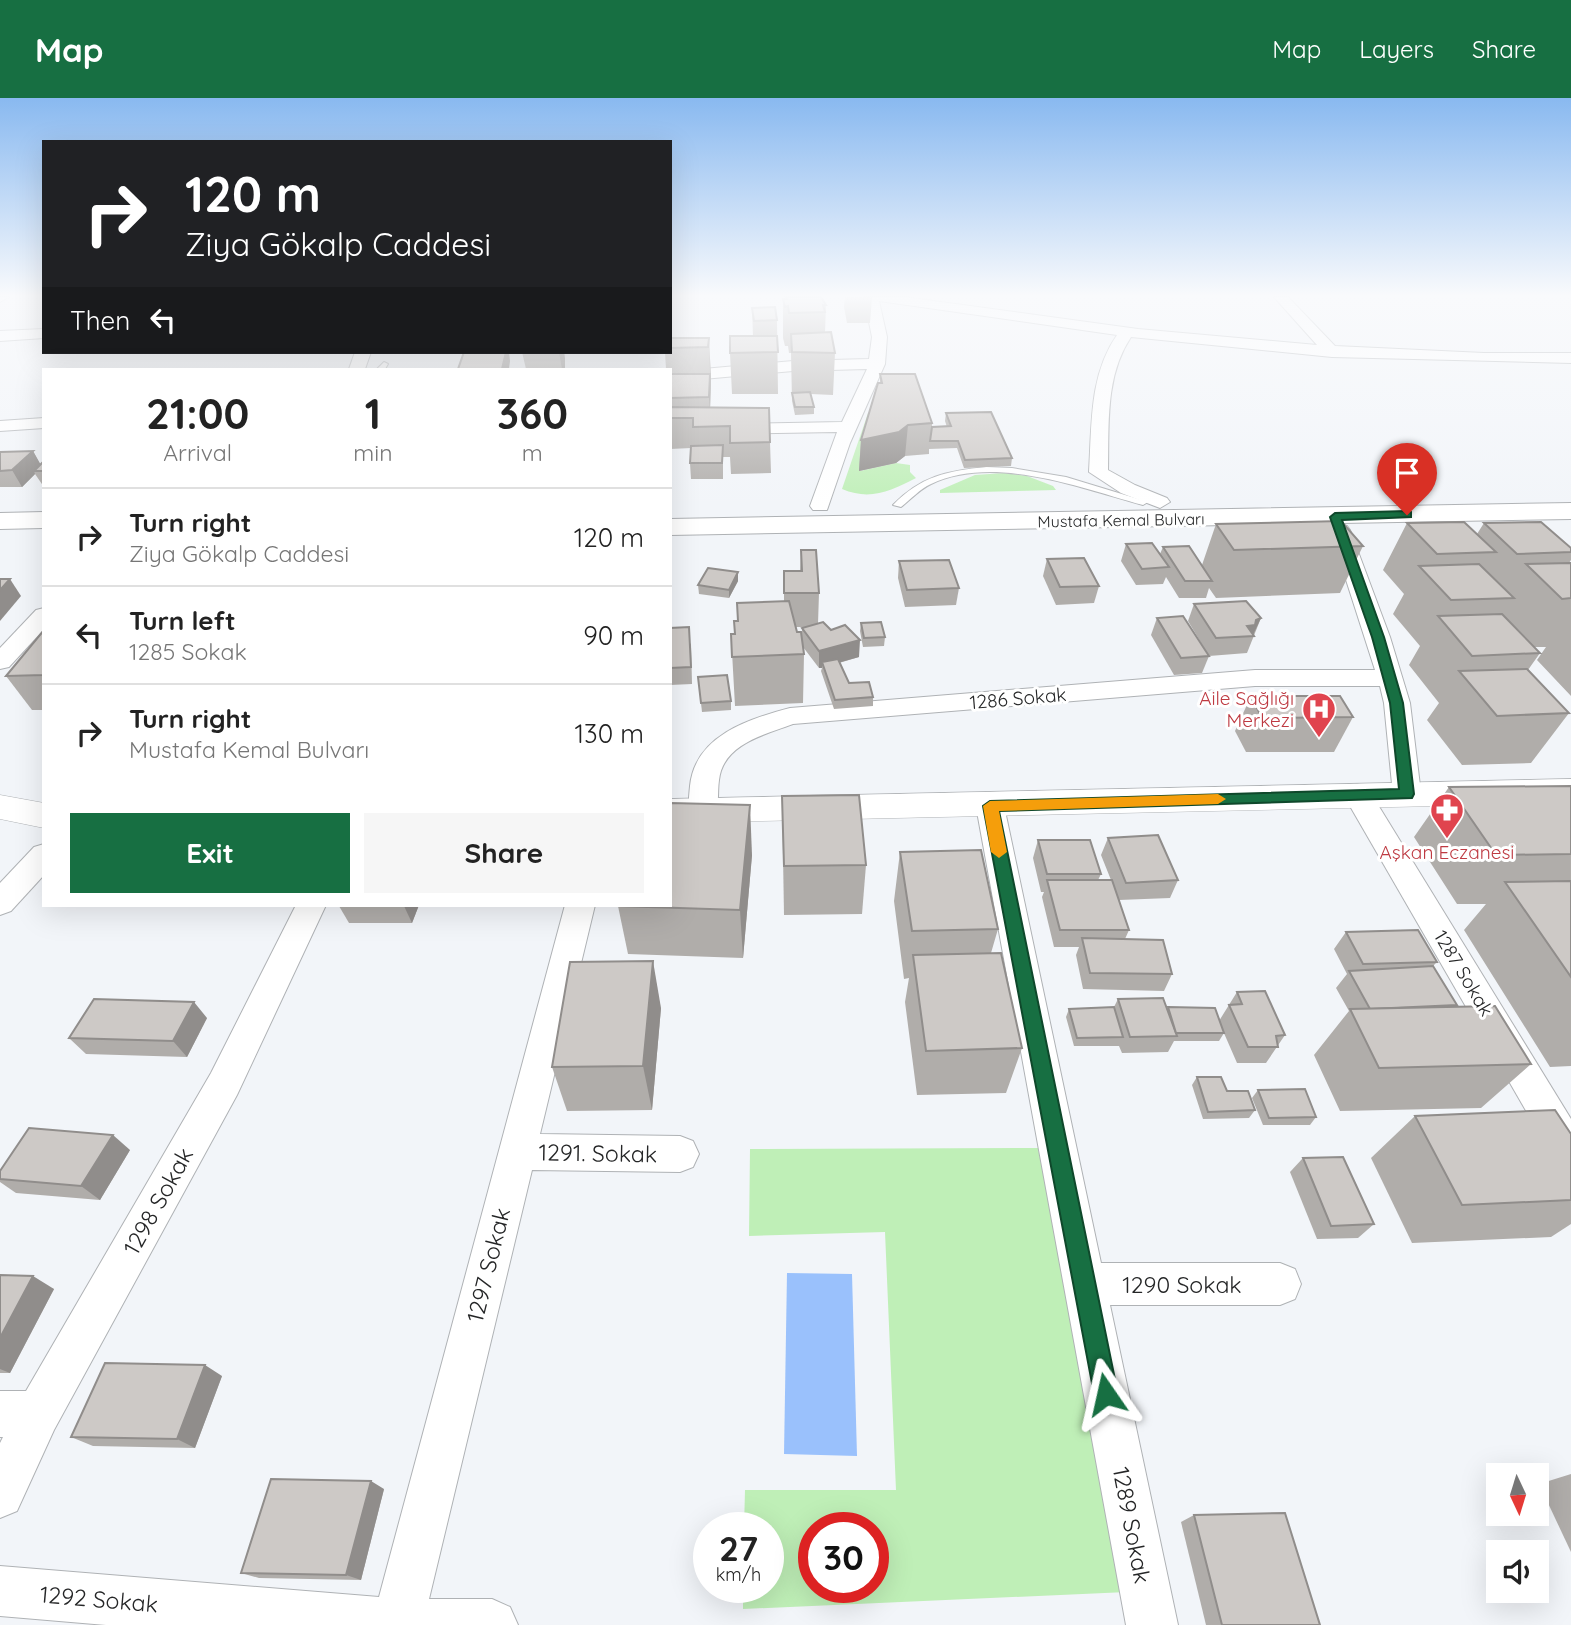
<!DOCTYPE html>
<html lang="en">
<head>
<meta charset="utf-8">
<style>
	body { margin:0; font-family:Quicksand,sans-serif; background:#f6f6f6; color:#222; height:100vh; display:flex; flex-direction:column; font-size:26px; white-space:nowrap }
	* { box-sizing:border-box; margin:0 }
	p { font-size:23px; color:#767676 }
	.icon { flex:none; width:38px; height:38px; fill:none; stroke:currentColor; stroke-width:2; stroke-linecap:round; stroke-linejoin:round }
	.map { position:relative; flex:1; overflow:hidden }
	.sheet { position:absolute; left:42px; top:270px; width:630px; height:539px; display:flex; flex-direction:column; background:#fff; border-radius:0px; box-shadow:0 7px 28px #0002 }
	.sheet>* { flex:none }
	.guide { position:absolute; left:42px; top:42px; width:630px; height:214px; border-radius:0px; box-shadow:0 7px 28px #0002; background:#202124; color:#fff; overflow:hidden }
	.needle { width:46px; rotate:176deg }
	.tools { position:absolute; left:1486px; top:1365px; display:grid; gap:14px }
	.tools a { display:grid; place-items:center; width:63px; height:63px; border-radius:0px; background:#fff; box-shadow:0 7px 28px #0002; font-size:35px }
	.speed { position:absolute; left:693px; top:1414px; display:flex; gap:14px; font-size:35px; font-weight:700; text-align:center }
	.speed>* { display:grid; place-content:center; width:91px; height:91px; border-radius:50%; background:#fff; box-shadow:0 7px 28px #0002; line-height:1 }
	.speed small { font-size:18px; font-weight:400 }
	.speed .limit { border:10px solid #d22; background:#fff; color:#111 }
	.pin { position:absolute; display:grid; place-items:center; width:60px; height:60px; color:#fff; margin:-72px -30px; border-radius:50% 50% 50% 0; rotate:-45deg; box-shadow:0 0 7px #0007 }
	.pin .icon { rotate:45deg }
	.me { position:absolute; width:77px; margin:-38px; rotate:349deg; stroke-linejoin:round; filter:drop-shadow(0 0 5px #0008) }
	.turn { display:flex; align-items:center; gap:24px; height:147px; padding:0 28px; font-size:32px }
	.turn .icon { width:91px; height:91px; stroke-width:2.5 }
	.turn b { display:block; font-size:49px; line-height:60px }
	.then { display:flex; align-items:center; height:66px; padding:0 28px; background:#0003; gap:14px; font-size:26px }
	.eta { display:flex; justify-content:space-evenly; align-items:center; height:119px; text-align:center }
	.eta b { font-size:42px; font-weight:700; line-height:49px }
	.primary-button { display:flex; gap:14px; margin-top:auto; padding:14px 28px }
	.primary-button a { flex:1; height:80px; border-radius:0px; background:#176f42; color:#fff; font-size:28px; font-weight:700; line-height:80px; text-align:center }
	.primary-button a+a { background:#f6f6f6; color:#222 }
	ul { padding:0; list-style:none }
	li { display:flex; align-items:center; gap:21px; height:98px; padding:0 28px; border-top:2px solid #e0e0e0 }
	li div { flex:1 }
	li b { display:block; font-size:26px }
	li em { font-style:normal }
	header { display:flex; align-items:center; gap:42px; box-sizing:border-box; height:98px; padding:0 35px; background:#176f42; color:#fff }
	header strong { font-size:33px }
	nav { display:flex; gap:38px; margin-inline-start:auto; font-size:24px }
	.map>svg:first-child { display:block }
	.green { fill:#bfefb7; fill-rule:evenodd }
	.water { fill:#9ac1fc }
	.lines { fill:none; stroke-linecap:round; stroke-linejoin:round }
	.service-casing { stroke:#afb2b5; stroke-width:2 }
	.minor-casing { stroke:#afb2b5; stroke-width:2 }
	.tertiary-casing { stroke:#afb2b5; stroke-width:1 }
	.trunk-casing { stroke:#afb2b5; stroke-width:2 }
	.service { fill:#fff; fill-rule:evenodd }
	.minor { fill:#fff; fill-rule:evenodd }
	.tertiary { fill:#fff; fill-rule:evenodd }
	.trunk { fill:#fff; fill-rule:evenodd }
	.wall { fill:#b0adaa; fill-rule:evenodd }
	.shaded-wall { fill:#908d8b }
	.building { fill:#cdc9c6; stroke:#908d8b; stroke-width:2 }
	.route { fill:#176f42; stroke:#0f482b; stroke-width:2 }
	.slow { fill:#f59e0b }
	.labels { text-anchor:middle; dominant-baseline:central; stroke-width:6; stroke-linejoin:round; paint-order:stroke }
	.far-street-label { font-size:16px; fill:#252627; stroke:#fff }
	.street-label { font-size:19px; fill:#252627; stroke:#fff }
	.health-label { font-size:19px; fill:#be3a42; stroke:#fff; text-anchor:end }
	.near-street-label { font-size:23px; fill:#252627; stroke:#fff }
</style>
</head>
<body>
<header>
<strong>Map</strong>
<nav><a>Map</a><a>Layers</a><a>Share</a></nav>
</header>
<div class="map">
<svg width="1571" height="1527" viewBox="0 0 1571 1527">
	<rect width="100%" height="100%" fill="#f2f5f9"/>
	<g class="green">
		<path d="M868 315H876L860 373 896 365 910 367V374L916 380C891 393 870 403 842 391Z"/>
		<path d="M1004 375 1027 378 1053 388 1056 392 940 395V392L975 377Z"/>
		<path d="M1038 1050 1127 1494 743 1511V1489H768V1430H744L745 1392H896L885 1134 749 1138 750 1051ZM814 1430H873V1489H814Z"/>
	</g>
	<path class="water" d="M787 1175 852 1176 857 1358 784 1356Z"/>
	<g class="lines">
		<g class="service-casing">
			<g id="service">
				<path d="M384 264 388 266 385 271H377Z"/>
				<path d="M986 369 1012 370 1066 379 1148 404 1143 407C1081 390 994 356 931 386 920 391 911 401 901 409L893 407C921 378 947 373 986 369Z"/>
			</g>
		</g>
		<g class="minor-casing">
			<g id="minor">
				<path d="M0 199H9L0 204Z"/>
				<path d="M864 199H904L1138 231 1317 247 1274 199H1288L1335 248 1484 255H1571V265L1332 259 1131 239C1105 278 1109 326 1108 372L1135 387 1167 400 1170 404 1160 410 1121 395 1089 374C1092 327 1089 277 1117 237L879 203 887 239 885 266 850 345 827 412H813L810 408 837 334 670 337V327L842 324 867 271 793 273 670 284V274L793 263 869 261 872 239Z"/>
				<path d="M44 231V240L0 243V233Z"/>
				<path d="M355 254H371L365 271H349Z"/>
				<path d="M44 320V330L0 333V323Z"/>
				<path d="M1340 426 1347 428 1350 432 1390 539 1410 605 1421 696 1417 703 1407 706 1397 703 1393 696 1384 605 1380 588H1255L793 626C764 637 723 646 719 682 717 695 720 709 713 720L703 723 693 720C687 710 689 700 690 688 695 638 748 621 790 610L1255 572H1375L1330 432 1333 428Z"/>
				<path d="M44 510V531L9 569 0 571V550L36 512Z"/>
				<path d="M1357 686 1367 689 1571 1021V1073L1558 1068 1343 696 1347 689Z"/>
				<path d="M990 698 1000 701 1004 708 1101 1165H1280L1295 1171 1301 1186 1295 1201 1280 1207H1110L1178 1527H1126L976 708 980 701Z"/>
				<path d="M44 746V777L11 813 0 817V785L34 749Z"/>
				<path d="M296 807H326L237 997 54 1332 17 1413 0 1420V1345L3 1339H0V1293H26L211 975Z"/>
				<path d="M565 807H595L540 1036 680 1038 693 1043 699 1056 693 1069 680 1074 532 1072 429 1501H492L510 1509 518 1527H106L0 1518V1468L379 1499Z"/>
			</g>
		</g>
		<g class="tertiary-casing">
			<g id="tertiary">
				<path d="M1571 681V705L670 725V701Z"/>
				<path d="M0 697 44 705V730L0 721Z"/>
			</g>
		</g>
		<g class="trunk-casing">
			<g id="trunk">
				<path d="M1571 405V421L670 437V421Z"/>
				<path d="M44 414V430L0 431V415Z"/>
			</g>
		</g>
		<use href="#service" class="service"/>
		<use href="#minor" class="minor"/>
		<use href="#tertiary" class="tertiary"/>
		<use href="#trunk" class="trunk"/>
	</g>
	<g class="wall">
		<path d="M785 199H821L826 207 825 235 835 255 833 297 811 296 814 309V316L795 317 792 303 791 255H789L788 248H785L783 240V201H785Z"/>
		<path d="M845 199H872L870 225H847L844 209Z"/>
		<path d="M752 210 777 222 778 296H732L730 255 753 238Z"/>
		<path d="M670 240H709L711 281 710 310 770 344 771 375 731 376 730 359H723V381H691L690 365 691 350 670 351V271H666L665 254H670Z"/>
		<path d="M218 254H253L219 256Z"/>
		<path d="M522 254H576H564L565 261V271H526Z"/>
		<path d="M880 276 932 325V329H947L945 323 946 315 1012 360 1011 368 964 370 957 350 929 351V356L905 358 896 365 859 373 861 342 880 285Z"/>
		<path d="M33 353 40 366 44 362V389L35 376 22 389H0V354Z"/>
		<path d="M1407 425 1477 436 1484 425 1571 450V462L1569 465H1571V598L1537 562 1546 549H1534L1540 555 1528 572 1569 615 1531 665 1462 667 1427 622 1439 605 1409 567 1420 548 1393 516 1404 496 1383 472Z"/>
		<path d="M1216 426 1363 448 1340 495 1216 500 1209 490 1206 500H1179L1166 479 1163 486 1136 487 1121 463 1126 446 1160 456 1163 449 1202 467Z"/>
		<path d="M801 452 819 495 818 526 859 559 839 565 849 585 873 599V608L834 611 821 573 822 570H819L803 549 804 556 803 605 735 608 731 536H734L784 503V473H800ZM796 529H807L802 530V541L797 534Z"/>
		<path d="M1047 461 1099 488 1094 505 1056 507 1043 478Z"/>
		<path d="M899 463 959 490 956 507 905 509 898 480Z"/>
		<path d="M738 483 729 500 699 496 698 487Z"/>
		<path d="M1194 506 1261 520 1247 555 1209 558 1188 523Z"/>
		<path d="M1157 520 1209 558 1202 575 1174 577 1151 537Z"/>
		<path d="M861 525 885 539 884 548 863 549 860 533Z"/>
		<path d="M670 530 691 546 692 586 670 587Z"/>
		<path d="M44 532V612H32L6 578Z"/>
		<path d="M698 579 731 603V612L702 614Z"/>
		<path d="M1251 598 1353 619 1334 654H1246L1235 633Z"/>
		<path d="M1571 688V968L1550 969 1464 832 1486 806H1457L1414 739 1449 689Z"/>
		<path d="M782 698 866 767 862 816 784 817Z"/>
		<path d="M1108 740 1178 782 1170 800 1119 802 1129 832 1125 841 1172 876 1164 893 1083 891 1076 857 1079 849H1054L1042 799 1044 794H1041L1033 760 1038 742 1101 776 1098 782H1111L1101 757Z"/>
		<path d="M900 754 998 831 991 855 1022 950 1006 995 917 997 905 904 909 880 904 881 894 803Z"/>
		<path d="M752 757 743 860 628 856 618 808Z"/>
		<path d="M340 807H419L412 825H349L339 808Z"/>
		<path d="M1346 834 1437 864 1433 868 1457 907 1455 909 1531 966 1481 1010 1340 1013 1314 957 1349 913 1336 890 1347 876 1334 851Z"/>
		<path d="M1237 894 1285 937 1266 965H1237L1220 926 1224 935 1219 943H1174L1168 954 1122 955 1119 948H1074L1066 919 1069 911 1114 909 1118 901 1167 911 1219 923Z"/>
		<path d="M661 910 652 1012 567 1013 552 969Z"/>
		<path d="M207 920 187 959 86 956 69 940Z"/>
		<path d="M1197 979 1227 993 1255 1012 1249 1020 1203 1021 1192 987Z"/>
		<path d="M1258 992 1316 1019 1310 1027H1263L1252 1000Z"/>
		<path d="M1415 1018 1571 1036V1126L1551 1139 1412 1145 1371 1060Z"/>
		<path d="M130 1052 100 1102 16 1095 0 1084V1073Z"/>
		<path d="M1303 1060 1374 1126 1358 1140 1317 1141 1290 1074Z"/>
		<path d="M0 1177 54 1191 10 1275H0Z"/>
		<path d="M222 1278 195 1350 93 1348 71 1339Z"/>
		<path d="M1571 1376V1454L1539 1386Z"/>
		<path d="M384 1391 361 1482 259 1480 241 1475Z"/>
		<path d="M1194 1417 1320 1527H1206L1181 1424Z"/>
	</g>
	<g class="shaded-wall">
		<path d="M709 240 711 281 710 314 709 299 710 276Z"/>
		<path d="M506 254H509L510 263 509 271H502Z"/>
		<path d="M559 254H564L565 261V271H562Z"/>
		<path d="M908 327 905 358 896 365 859 373 861 342Z"/>
		<path d="M33 353 42 369 34 373 35 376 22 389 12 372Z"/>
		<path d="M738 474V483L729 500V492Z"/>
		<path d="M10 481 21 498 0 523V492Z"/>
		<path d="M1261 520 1253 537 1247 528 1256 522Z"/>
		<path d="M860 542 859 559 823 569 822 564V570H819V553Z"/>
		<path d="M750 707 752 757 743 860 740 812Z"/>
		<path d="M405 807H419L412 825 404 808Z"/>
		<path d="M653 863 661 910 652 1012 643 968Z"/>
		<path d="M194 904 207 920 187 959 173 943Z"/>
		<path d="M113 1037 130 1052 100 1102 81 1088Z"/>
		<path d="M33 1178 54 1191 10 1275 0 1271V1240Z"/>
		<path d="M205 1267 222 1278 195 1350 177 1341Z"/>
		<path d="M371 1383 384 1391 361 1482 346 1477Z"/>
	</g>
	<g class="building">
		<path d="M786 199H821L826 207H823L825 214 789 215 788 208 785 209 783 201H787Z"/>
		<path d="M775 209 777 222 754 223 752 210Z"/>
		<path d="M831 234 835 255 792 254 791 236Z"/>
		<path d="M730 238H777L778 254 730 255Z"/>
		<path d="M670 240H709L708 249 670 250Z"/>
		<path d="M464 254H506L502 271H458Z"/>
		<path d="M670 276H710L709 299 670 300Z"/>
		<path d="M880 276H915L932 325 908 327 899 334 861 342 878 285H882Z"/>
		<path d="M810 294 814 309H795L792 295Z"/>
		<path d="M670 309 769 310 770 344 730 345V328L693 329V320H670Z"/>
		<path d="M991 314 1012 360 965 362 958 343H930L932 329 951 328 946 315Z"/>
		<path d="M723 347 722 365H690L691 348Z"/>
		<path d="M33 353 12 372 0 373V354Z"/>
		<path d="M44 363V373H34Z"/>
		<path d="M1341 423 1363 448 1234 452 1216 426Z"/>
		<path d="M1464 424 1496 454 1437 456 1407 425Z"/>
		<path d="M1541 424 1571 450V454L1517 456 1484 425Z"/>
		<path d="M1152 445 1169 469 1142 471 1126 446Z"/>
		<path d="M1189 448 1212 483H1185L1163 449Z"/>
		<path d="M801 452H816L819 495H784V473H802Z"/>
		<path d="M1084 460 1099 488 1060 489 1047 461Z"/>
		<path d="M949 462 959 490 907 492 899 463Z"/>
		<path d="M1571 465V500L1562 501 1526 466Z"/>
		<path d="M1479 466 1514 500 1451 502 1419 468Z"/>
		<path d="M708 470 738 474 729 492 698 487Z"/>
		<path d="M0 481H10L0 492Z"/>
		<path d="M789 503 797 534H801L804 556 732 559 731 536H735L734 523H738L737 505Z"/>
		<path d="M1246 503 1261 520 1256 522 1255 527 1247 528 1254 538 1216 540 1194 506Z"/>
		<path d="M1502 516 1540 555 1472 558 1438 518Z"/>
		<path d="M1183 518 1209 558 1181 560 1157 520Z"/>
		<path d="M823 524 831 532 845 527 860 542 819 553 802 530Z"/>
		<path d="M881 524 885 539 864 540 861 525Z"/>
		<path d="M689 529 691 569 670 570V530Z"/>
		<path d="M44 532V577L6 578Z"/>
		<path d="M838 561 849 585 869 584 873 599 835 602 822 564Z"/>
		<path d="M1527 571 1569 615 1497 618 1459 573Z"/>
		<path d="M727 577 731 603 701 605 698 579Z"/>
		<path d="M1251 598H1340L1353 619 1262 620Z"/>
		<path d="M1571 688V756L1496 757 1449 689Z"/>
		<path d="M859 697 866 767 784 768 782 698Z"/>
		<path d="M670 705 750 707 740 812 618 808V807H670Z"/>
		<path d="M1158 737 1178 782 1126 785 1108 740Z"/>
		<path d="M1038 742H1090L1101 776H1047Z"/>
		<path d="M981 752 998 831 912 833 900 754Z"/>
		<path d="M1047 782H1112L1129 832H1060Z"/>
		<path d="M1571 783V879L1505 784Z"/>
		<path d="M340 807H405L404 808H339Z"/>
		<path d="M1418 832 1437 864 1363 866 1346 834Z"/>
		<path d="M1082 840 1163 842 1172 876 1090 875Z"/>
		<path d="M1001 855 1022 950 926 953 913 857Z"/>
		<path d="M653 863 643 968 552 969 570 864Z"/>
		<path d="M1433 868 1457 907 1370 911 1349 873Z"/>
		<path d="M1265 893 1285 937 1276 938 1278 949H1248L1229 907 1242 906 1237 894Z"/>
		<path d="M1163 900 1177 938 1130 939 1118 901Z"/>
		<path d="M94 901 194 904 173 943 69 940Z"/>
		<path d="M1495 908 1531 966 1379 970 1350 911Z"/>
		<path d="M1114 909 1123 939 1077 940 1069 911Z"/>
		<path d="M1168 909 1215 910 1224 935H1176Z"/>
		<path d="M1197 979H1221L1227 993H1248L1255 1012 1208 1014Z"/>
		<path d="M1305 991 1316 1019 1269 1020 1258 992Z"/>
		<path d="M1555 1012 1571 1036V1102L1462 1107 1415 1018Z"/>
		<path d="M29 1030 113 1037 81 1088 0 1081V1073Z"/>
		<path d="M1343 1059 1374 1126 1331 1128 1303 1060Z"/>
		<path d="M0 1177 33 1178 0 1240Z"/>
		<path d="M105 1265 205 1267 177 1341 71 1339Z"/>
		<path d="M271 1381 371 1383 346 1477 241 1475Z"/>
		<path d="M1285 1415 1320 1527H1222L1194 1417Z"/>
	</g>
	<linearGradient id="sky" x2="0" y2="1"><stop stop-color="#89b9f0"/><stop offset="0.48" stop-color="#f9fafc"/><stop offset="1" stop-color="#f9fafc" stop-opacity="0"/></linearGradient>
	<rect width="1571" height="412" fill="url(#sky)"/>
	<path class="route" d="M1407 413 1411 414V419L1342 422 1384 539 1403 605 1414 696 1412 700 999 713 1118 1296 1114 1304 1106 1308 1098 1304 1094 1296 983 708 990 703 1399 691 1390 605 1372 539 1330 419 1335 415Z"/>
	<path class="slow" d="M1218 696 1226 701 1218 706 999 713 1007 754 999 760 991 754 983 708 990 703Z"/>
	<defs>
		<g id="hospital-pin" transform="scale(1.75)"><path d="M0 17L-7.5 6A9.5 9.5 0 1 1 7.5 6Z" fill="#e0444e" stroke="#fff"/><path d="M-5-5h3v3.5h4V-5h3V5h-3V1.5h-4V5h-3Z" fill="#fff"/></g>
		<g id="pharmacy-pin" transform="scale(1.75)"><path d="M0 17L-7.5 6A9.5 9.5 0 1 1 7.5 6Z" fill="#e0444e" stroke="#fff"/><path d="M-2-6h4v4h4v4h-4v4h-4v-4h-4v-4h4Z" fill="#fff"/></g>
	</defs>
	<g fill-rule="evenodd">
		<use href="#hospital-pin" x="1319" y="611"/>
		<use href="#pharmacy-pin" x="1447" y="712"/>
	</g>
	<g class="labels">
		<g class="far-street-label">
			<text transform="translate(1121 422) rotate(-1)">Mustafa Kemal Bulvarı</text>
		</g>
		<g class="street-label">
			<text transform="translate(1018 600) rotate(-5)">1286 Sokak</text>
			<text transform="translate(1464 875) rotate(59)">1287 Sokak</text>
		</g>
		<g class="health-label">
			<text x="1294" y="600">Aile Sağlığı<tspan x="1294" dy="22">Merkezi</tspan></text>
			<text x="1447" y="754" text-anchor="middle">Aşkan Eczanesi</text>
		</g>
		<g class="near-street-label">
			<text transform="translate(598 1055) rotate(1)">1291. Sokak</text>
			<text transform="translate(158 1103) rotate(-61)">1298 Sokak</text>
			<text transform="translate(488 1167) rotate(-76)">1297 Sokak</text>
			<text x="1182" y="1186">1290 Sokak</text>
			<text transform="translate(1132 1427) rotate(79)">1289 Sokak</text>
			<text transform="translate(99 1501) rotate(5)">1292 Sokak</text>
		</g>
	</g>
</svg>
<div class="tools">
<a><svg class="needle" viewBox="-14 -14 28 28"><path d="M0-13l5 13h-10z" fill="#e53935"/><path d="M0 13l5-13h-10z" fill="#767676"/></svg></a>
<a><svg class="icon" aria-label="sound" viewBox="0 0 24 24"><path d="M4 9h4l5-4v14l-5-4H4zM17 9q2 3 0 6"/></svg></a>
</div>
<div class="speed"><div>27<small>km/h</small></div><div class="limit">30</div></div>
<div class="pin" style="left:1407px;top:417px;background:#d93025"><svg class="icon" aria-label="arrive" viewBox="0 0 24 24"><path d="M6 21V4h12l-3 4 3 4H6"/></svg></div>
<svg class="me" style="left:1106px;top:1296px" viewBox="-20 -20 40 40"><path d="M0-17L14 15 0 8-14 15z" fill="#176f42" stroke="#fff" stroke-width="4"/></svg>
<div class="guide">
<div class="turn"><svg class="icon" aria-label="right" viewBox="0 0 24 24"><path d="M7 20v-9h11M14 6l5 5-5 5"/></svg><div><b>120 m</b>Ziya Gökalp Caddesi</div></div>
<div class="then">Then<svg class="icon" aria-label="left" viewBox="0 0 24 24"><path d="M17 20v-9H6M10 6l-5 5 5 5"/></svg></div>
</div>
<section class="sheet">
<div class="eta">
<div><b>21:00</b><p>Arrival</p></div>
<div><b>1</b><p>min</p></div>
<div><b>360</b><p>m</p></div>
</div>
<ul>
<li><svg class="icon" aria-label="right" viewBox="0 0 24 24"><path d="M7 20v-9h11M14 6l5 5-5 5"/></svg><div><b>Turn right</b><p>Ziya Gökalp Caddesi</p></div><em>120 m</em></li>
<li><svg class="icon" aria-label="left" viewBox="0 0 24 24"><path d="M17 20v-9H6M10 6l-5 5 5 5"/></svg><div><b>Turn left</b><p>1285 Sokak</p></div><em>90 m</em></li>
<li><svg class="icon" aria-label="right" viewBox="0 0 24 24"><path d="M7 20v-9h11M14 6l5 5-5 5"/></svg><div><b>Turn right</b><p>Mustafa Kemal Bulvarı</p></div><em>130 m</em></li>
</ul>
<div class="primary-button"><a>Exit</a><a>Share</a></div>
</section>
</div>
</body>
</html>
